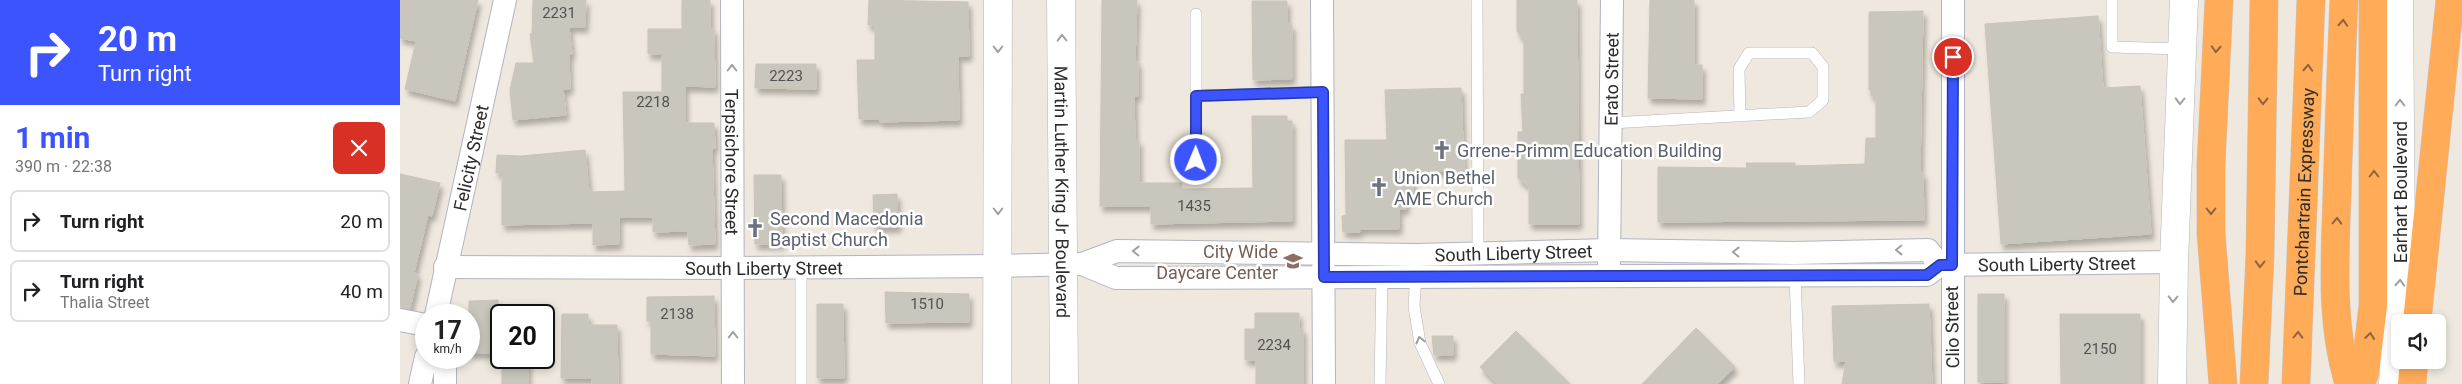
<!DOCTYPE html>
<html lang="en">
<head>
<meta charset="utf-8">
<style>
	body { margin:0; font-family:Roboto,sans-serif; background:#f2f2f2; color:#202124; height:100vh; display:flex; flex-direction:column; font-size:19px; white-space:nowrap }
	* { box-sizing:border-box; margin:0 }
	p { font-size:16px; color:#757577 }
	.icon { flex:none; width:28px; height:28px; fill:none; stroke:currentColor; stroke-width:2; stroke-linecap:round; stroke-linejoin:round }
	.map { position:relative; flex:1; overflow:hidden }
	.side { display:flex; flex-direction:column; background:#fff; width:400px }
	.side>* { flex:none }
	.top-card { background:#3c54fd; color:#fff; overflow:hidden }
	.controls { position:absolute; left:1991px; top:314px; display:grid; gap:10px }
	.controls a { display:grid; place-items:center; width:55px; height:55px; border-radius:8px; background:#fff; box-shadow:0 2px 8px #0003; font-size:25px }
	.speed { position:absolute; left:15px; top:304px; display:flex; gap:10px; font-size:25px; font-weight:700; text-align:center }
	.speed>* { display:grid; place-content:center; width:65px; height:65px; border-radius:50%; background:#fff; box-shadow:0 2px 8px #0003; line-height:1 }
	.speed small { font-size:12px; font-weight:400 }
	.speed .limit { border:2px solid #111; border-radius:8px; background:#fff; color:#111 }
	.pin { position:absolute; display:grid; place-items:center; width:42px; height:42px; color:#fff; margin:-21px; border:2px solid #fff; border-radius:50%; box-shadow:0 1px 5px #0007 }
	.me { position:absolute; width:55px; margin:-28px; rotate:1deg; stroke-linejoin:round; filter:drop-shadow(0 0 4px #0008) }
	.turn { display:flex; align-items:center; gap:18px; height:105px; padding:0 15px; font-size:22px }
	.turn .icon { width:65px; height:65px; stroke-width:2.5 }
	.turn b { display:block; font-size:35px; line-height:42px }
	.round { display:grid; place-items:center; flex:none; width:52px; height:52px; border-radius:8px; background:#f2f2f2 }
	.head { display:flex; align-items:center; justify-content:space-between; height:85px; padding:0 15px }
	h1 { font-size:30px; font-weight:700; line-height:38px; color:#3c54fd }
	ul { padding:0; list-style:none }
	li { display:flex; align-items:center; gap:15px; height:62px; margin:0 10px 8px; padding:0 5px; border:2px solid #e0e0e0; border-radius:8px }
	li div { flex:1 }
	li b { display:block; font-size:19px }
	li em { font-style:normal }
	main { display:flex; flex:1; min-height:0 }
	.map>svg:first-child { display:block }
	.building { fill:#c9c6bd; stroke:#cac4b8; filter:url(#shadow) }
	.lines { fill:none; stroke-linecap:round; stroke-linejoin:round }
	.lane-casing { stroke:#b2b4c0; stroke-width:12 }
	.street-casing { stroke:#b2b4c0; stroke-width:24 }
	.secondary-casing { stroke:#b2b4c0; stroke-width:29 }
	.highway-casing { stroke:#c8c8c8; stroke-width:29 }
	.lane { stroke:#fff; stroke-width:11 }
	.street { stroke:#fff; stroke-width:22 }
	.secondary { stroke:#fff; stroke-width:28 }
	.highway { stroke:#ffab58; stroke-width:28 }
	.oneway { stroke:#8b6540 }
	.oneway2 { stroke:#a0a0a0 }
	.route-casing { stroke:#2737a4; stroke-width:12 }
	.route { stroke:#3c54fd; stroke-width:9 }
	.labels { text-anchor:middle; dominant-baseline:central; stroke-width:5; stroke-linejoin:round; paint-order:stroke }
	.number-label { font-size:15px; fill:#535250 }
	.street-label { font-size:18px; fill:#2c2c2c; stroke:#fff }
	.worship-label { font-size:18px; fill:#5b616d; stroke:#fff; text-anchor:start }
	.education-label { font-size:18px; fill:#785e54; stroke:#fff; text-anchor:end }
</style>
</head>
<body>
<main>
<section class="side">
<div class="top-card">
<div class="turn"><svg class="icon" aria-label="right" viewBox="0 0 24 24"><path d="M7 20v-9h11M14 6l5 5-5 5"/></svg><div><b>20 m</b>Turn right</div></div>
</div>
<div class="head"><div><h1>1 min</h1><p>390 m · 22:38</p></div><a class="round" style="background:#d93025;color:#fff"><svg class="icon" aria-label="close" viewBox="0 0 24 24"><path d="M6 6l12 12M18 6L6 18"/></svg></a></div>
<ul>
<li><svg class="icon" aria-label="right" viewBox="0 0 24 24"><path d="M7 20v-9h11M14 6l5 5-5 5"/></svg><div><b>Turn right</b></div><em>20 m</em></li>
<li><svg class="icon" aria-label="right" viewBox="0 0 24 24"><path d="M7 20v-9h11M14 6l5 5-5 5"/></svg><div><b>Turn right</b><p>Thalia Street</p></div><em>40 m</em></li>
</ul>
</section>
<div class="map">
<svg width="2062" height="384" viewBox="0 0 2062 384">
	<defs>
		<filter id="shadow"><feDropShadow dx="3" dy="5.5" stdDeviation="2.5" flood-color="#0004"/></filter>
	</defs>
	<rect width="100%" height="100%" fill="#eee8de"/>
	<g class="building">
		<path d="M0 0H78L55 101 5 89 16 41 0 38Z"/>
		<path d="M133 0H186L185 27H169L172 54H169L170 89H163L166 115 113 120 110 90 116 63H134L130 34H132Z"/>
		<path d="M282 0H310V29H314L315 87 285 86V123H314L315 148H312L315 244 289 245 288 231 253 232V217H219V244L193 245V223L102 225V173H96L97 155 121 156 185 150 189 192 225 191 223 92H262V54H248V29H282Z"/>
		<path d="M469 0 568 2 569 56H558L559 120 480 122V119H459L457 60H475V25H468Z"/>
		<path d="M702 0H737L735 62H738V96H734L735 141 739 140V183H782V189L853 188 852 116H887V121H892V221L751 224V206H700Z"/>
		<path d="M1117 0H1177L1179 224H1129V187L1118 178V132H1123L1121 94H1124V40L1117 31Z"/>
		<path d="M1250 0H1294V65H1302V99L1248 98Z"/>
		<path d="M852 1H887V24L892 25V79L853 80Z"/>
		<path d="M1523 11 1520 173H1523L1524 220 1258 222V167L1347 168 1346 163H1395V166L1465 164 1466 138H1476V96H1471V90H1469V12Z"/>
		<path d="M1698 16 1703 88 1740 86 1751 234 1601 244 1585 24Z"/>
		<path d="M356 64H416V89L355 88Z"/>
		<path d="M1061 88 1064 171 1013 172V199H1006V209H999V229H959L960 232H943L942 216 946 215 945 140H987L985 90Z"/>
		<path d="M0 174 40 183 32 216 28 215 14 273 18 274 10 309 0 307Z"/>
		<path d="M354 175H381L382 244H355Z"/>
		<path d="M497 194 498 227H474L473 195Z"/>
		<path d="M485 292 569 294V322L486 323Z"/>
		<rect x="1578" y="294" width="26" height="88"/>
		<path d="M314 296 315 356 251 354V321H247V297Z"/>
		<path d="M98 300V353H69V301Z"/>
		<path d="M417 304H443L444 378H417Z"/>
		<path d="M1529 304 1532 384H1442L1446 361 1434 362 1432 306Z"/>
		<path d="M855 313H899V329H903V384H856V360H845V329H855Z"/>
		<path d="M162 314H188V325H217L218 384H192V378H161Z"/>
		<path d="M1660 314H1740V384H1661Z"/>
		<path d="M1296 328 1335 367 1318 384H1242Z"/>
		<path d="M1116 331 1170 384H1097L1080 367Z"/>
		<path d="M1032 336H1053V355H1034Z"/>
		<rect x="102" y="358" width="26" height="26"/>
	</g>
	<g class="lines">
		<g class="lane-casing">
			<g id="lane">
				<path d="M1077 0 1078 252"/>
				<path d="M1712 0V47L1782 49"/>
				<path d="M796 14V96"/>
				<path d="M1211 123 1409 112 1423 100V67L1412 53H1349L1339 69 1340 116"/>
				<path d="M796 160V96L923 92"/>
				<path d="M401 268V384"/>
				<path d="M1016 273 1014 306 1020 343 1039 384"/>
				<path d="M1395 276 1399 384"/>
				<path d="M980 384 982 274"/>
			</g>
		</g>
		<g class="street-casing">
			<g id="street">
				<path id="s1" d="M332 0 333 384"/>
				<path d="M922 0 924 384"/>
				<path id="s2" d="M682 264 716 278 1527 275 1540 265 1774 262"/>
				<path id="s3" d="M1209 265 1212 0"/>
				<path id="s4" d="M45 267 333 268 598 266 682 264 717 251 1016 255 1210 250 1393 253 1528 250 1540 265"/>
				<path id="s5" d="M36 315 105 0"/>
				<path d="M0 320 26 325"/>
				<path d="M42 358 45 368V384"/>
				<path d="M20 384 26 357"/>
				<path d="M1553 384V0"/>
			</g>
		</g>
		<g class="secondary-casing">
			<g id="secondary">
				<path id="s6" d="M661 0 664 384"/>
				<path d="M597 384 598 0"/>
				<path d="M1772 384 1774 262 1784 0"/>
				<path d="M1993 384 2001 252 1999 0"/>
			</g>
		</g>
		<g class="highway-casing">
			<g id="highway">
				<path d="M1819 0 1811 165V233L1823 384"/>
				<path d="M1944 0C1941 65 1939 130 1937 195 1935 258 1930 323 1949 384"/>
				<path d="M2017 322 2050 0"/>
				<path d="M1854 384 1860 254 1864 0"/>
				<path id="s7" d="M1896 384 1911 0"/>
				<path d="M1961 384 1965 372 1973 306V0"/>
				<path d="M2012 384 2014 360"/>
			</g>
		</g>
		<use href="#lane" class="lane"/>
		<use href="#street" class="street"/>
		<use href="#secondary" class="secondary"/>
		<use href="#highway" class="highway"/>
	</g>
	<defs><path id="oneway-chevron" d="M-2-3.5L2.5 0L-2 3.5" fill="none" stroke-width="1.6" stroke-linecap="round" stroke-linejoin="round" transform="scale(1.25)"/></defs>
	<g class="oneway">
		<use href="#oneway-chevron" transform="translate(1943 23) rotate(-87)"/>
		<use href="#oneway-chevron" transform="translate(1816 49) rotate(93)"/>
		<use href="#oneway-chevron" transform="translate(1908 68) rotate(-87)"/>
		<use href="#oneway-chevron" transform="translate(1863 101) rotate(91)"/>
		<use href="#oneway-chevron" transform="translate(1974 174) rotate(-90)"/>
		<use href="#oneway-chevron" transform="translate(1811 211) rotate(90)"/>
		<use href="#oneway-chevron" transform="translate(1937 221) rotate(-88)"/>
		<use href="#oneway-chevron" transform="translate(1860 264) rotate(92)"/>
		<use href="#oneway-chevron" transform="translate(1898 335) rotate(-88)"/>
		<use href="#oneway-chevron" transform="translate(1970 336) rotate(-83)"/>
	</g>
	<g class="oneway2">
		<use href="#oneway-chevron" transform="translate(662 38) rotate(-91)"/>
		<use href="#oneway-chevron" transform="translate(598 49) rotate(90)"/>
		<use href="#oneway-chevron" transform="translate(332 68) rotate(-90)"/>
		<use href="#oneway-chevron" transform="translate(1780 101) rotate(92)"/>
		<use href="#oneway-chevron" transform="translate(2000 103) rotate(-90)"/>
		<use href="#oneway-chevron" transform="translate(598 211) rotate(90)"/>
		<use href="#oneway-chevron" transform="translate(1499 250) rotate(179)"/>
		<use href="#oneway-chevron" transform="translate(736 251) rotate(-179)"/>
		<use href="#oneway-chevron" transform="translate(1336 252) rotate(-179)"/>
		<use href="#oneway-chevron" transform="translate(2000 283) rotate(-87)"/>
		<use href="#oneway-chevron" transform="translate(1773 299) rotate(91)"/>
		<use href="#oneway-chevron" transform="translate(333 335) rotate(-90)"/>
		<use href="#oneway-chevron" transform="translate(1020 340) rotate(-104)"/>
	</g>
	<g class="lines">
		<g class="route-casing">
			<path id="route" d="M796 160V96L923 92 924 277 1527 275 1540 265H1552L1553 57"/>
		</g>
		<use href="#route" class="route"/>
	</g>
	<defs>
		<g id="church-bare" transform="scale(1.5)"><path d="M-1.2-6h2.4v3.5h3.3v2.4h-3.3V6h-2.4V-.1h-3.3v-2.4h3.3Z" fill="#6b7280" stroke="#fff" stroke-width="2.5" paint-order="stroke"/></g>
		<g id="school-bare" transform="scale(1.5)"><path d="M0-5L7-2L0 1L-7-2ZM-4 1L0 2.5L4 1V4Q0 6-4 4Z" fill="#8d6e63" stroke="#fff" stroke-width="2.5" paint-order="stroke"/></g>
	</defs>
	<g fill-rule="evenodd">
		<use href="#church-bare" x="1042" y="150"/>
		<use href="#church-bare" x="979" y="187"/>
		<use href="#church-bare" x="355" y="228"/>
		<use href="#school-bare" x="893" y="261"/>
	</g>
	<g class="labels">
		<g class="number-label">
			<text x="159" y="13">2231</text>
			<text x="386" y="76">2223</text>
			<text x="253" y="102">2218</text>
			<text x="794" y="206">1435</text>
			<text x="527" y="304">1510</text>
			<text x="277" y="314">2138</text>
			<text x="874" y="345">2234</text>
			<text x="1700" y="349">2150</text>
		</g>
		<g class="street-label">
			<text stroke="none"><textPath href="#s3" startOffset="186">Erato Street</textPath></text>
			<text stroke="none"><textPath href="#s5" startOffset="161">Felicity Street</textPath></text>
			<text stroke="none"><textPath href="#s1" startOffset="162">Terpsichore Street</textPath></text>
			<text stroke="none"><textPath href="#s6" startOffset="192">Martin Luther King Jr Boulevard</textPath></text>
			<text stroke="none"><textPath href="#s7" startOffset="192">Pontchartrain Expressway</textPath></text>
			<text transform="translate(2000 192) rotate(-90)">Earhart Boulevard</text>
			<text stroke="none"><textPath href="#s4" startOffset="1071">South Liberty Street</textPath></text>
			<text stroke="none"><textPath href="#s2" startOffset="981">South Liberty Street</textPath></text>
			<text stroke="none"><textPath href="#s4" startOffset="319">South Liberty Street</textPath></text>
			<text transform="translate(1552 327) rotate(-91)">Clio Street</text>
		</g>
		<g class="worship-label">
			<text x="1057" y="150">Grrene-Primm Education Building</text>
			<text x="994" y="177">Union Bethel<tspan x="994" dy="21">AME Church</tspan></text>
			<text x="370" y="218">Second Macedonia<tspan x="370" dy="21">Baptist Church</tspan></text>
		</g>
		<g class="education-label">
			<text x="878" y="251">City Wide<tspan x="878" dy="21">Daycare Center</tspan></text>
		</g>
	</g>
</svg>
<div class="controls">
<a><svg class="icon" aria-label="sound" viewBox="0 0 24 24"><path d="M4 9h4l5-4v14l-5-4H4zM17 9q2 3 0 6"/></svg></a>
</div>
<div class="speed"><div>17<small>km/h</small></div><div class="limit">20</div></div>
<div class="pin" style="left:1553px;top:57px;background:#d93025"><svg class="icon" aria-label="arrive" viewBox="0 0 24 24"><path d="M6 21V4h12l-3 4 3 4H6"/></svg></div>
<svg class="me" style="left:796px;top:160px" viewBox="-20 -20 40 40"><circle r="17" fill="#3c54fd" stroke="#fff" stroke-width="3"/><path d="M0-11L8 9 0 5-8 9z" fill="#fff"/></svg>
</div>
</main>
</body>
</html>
